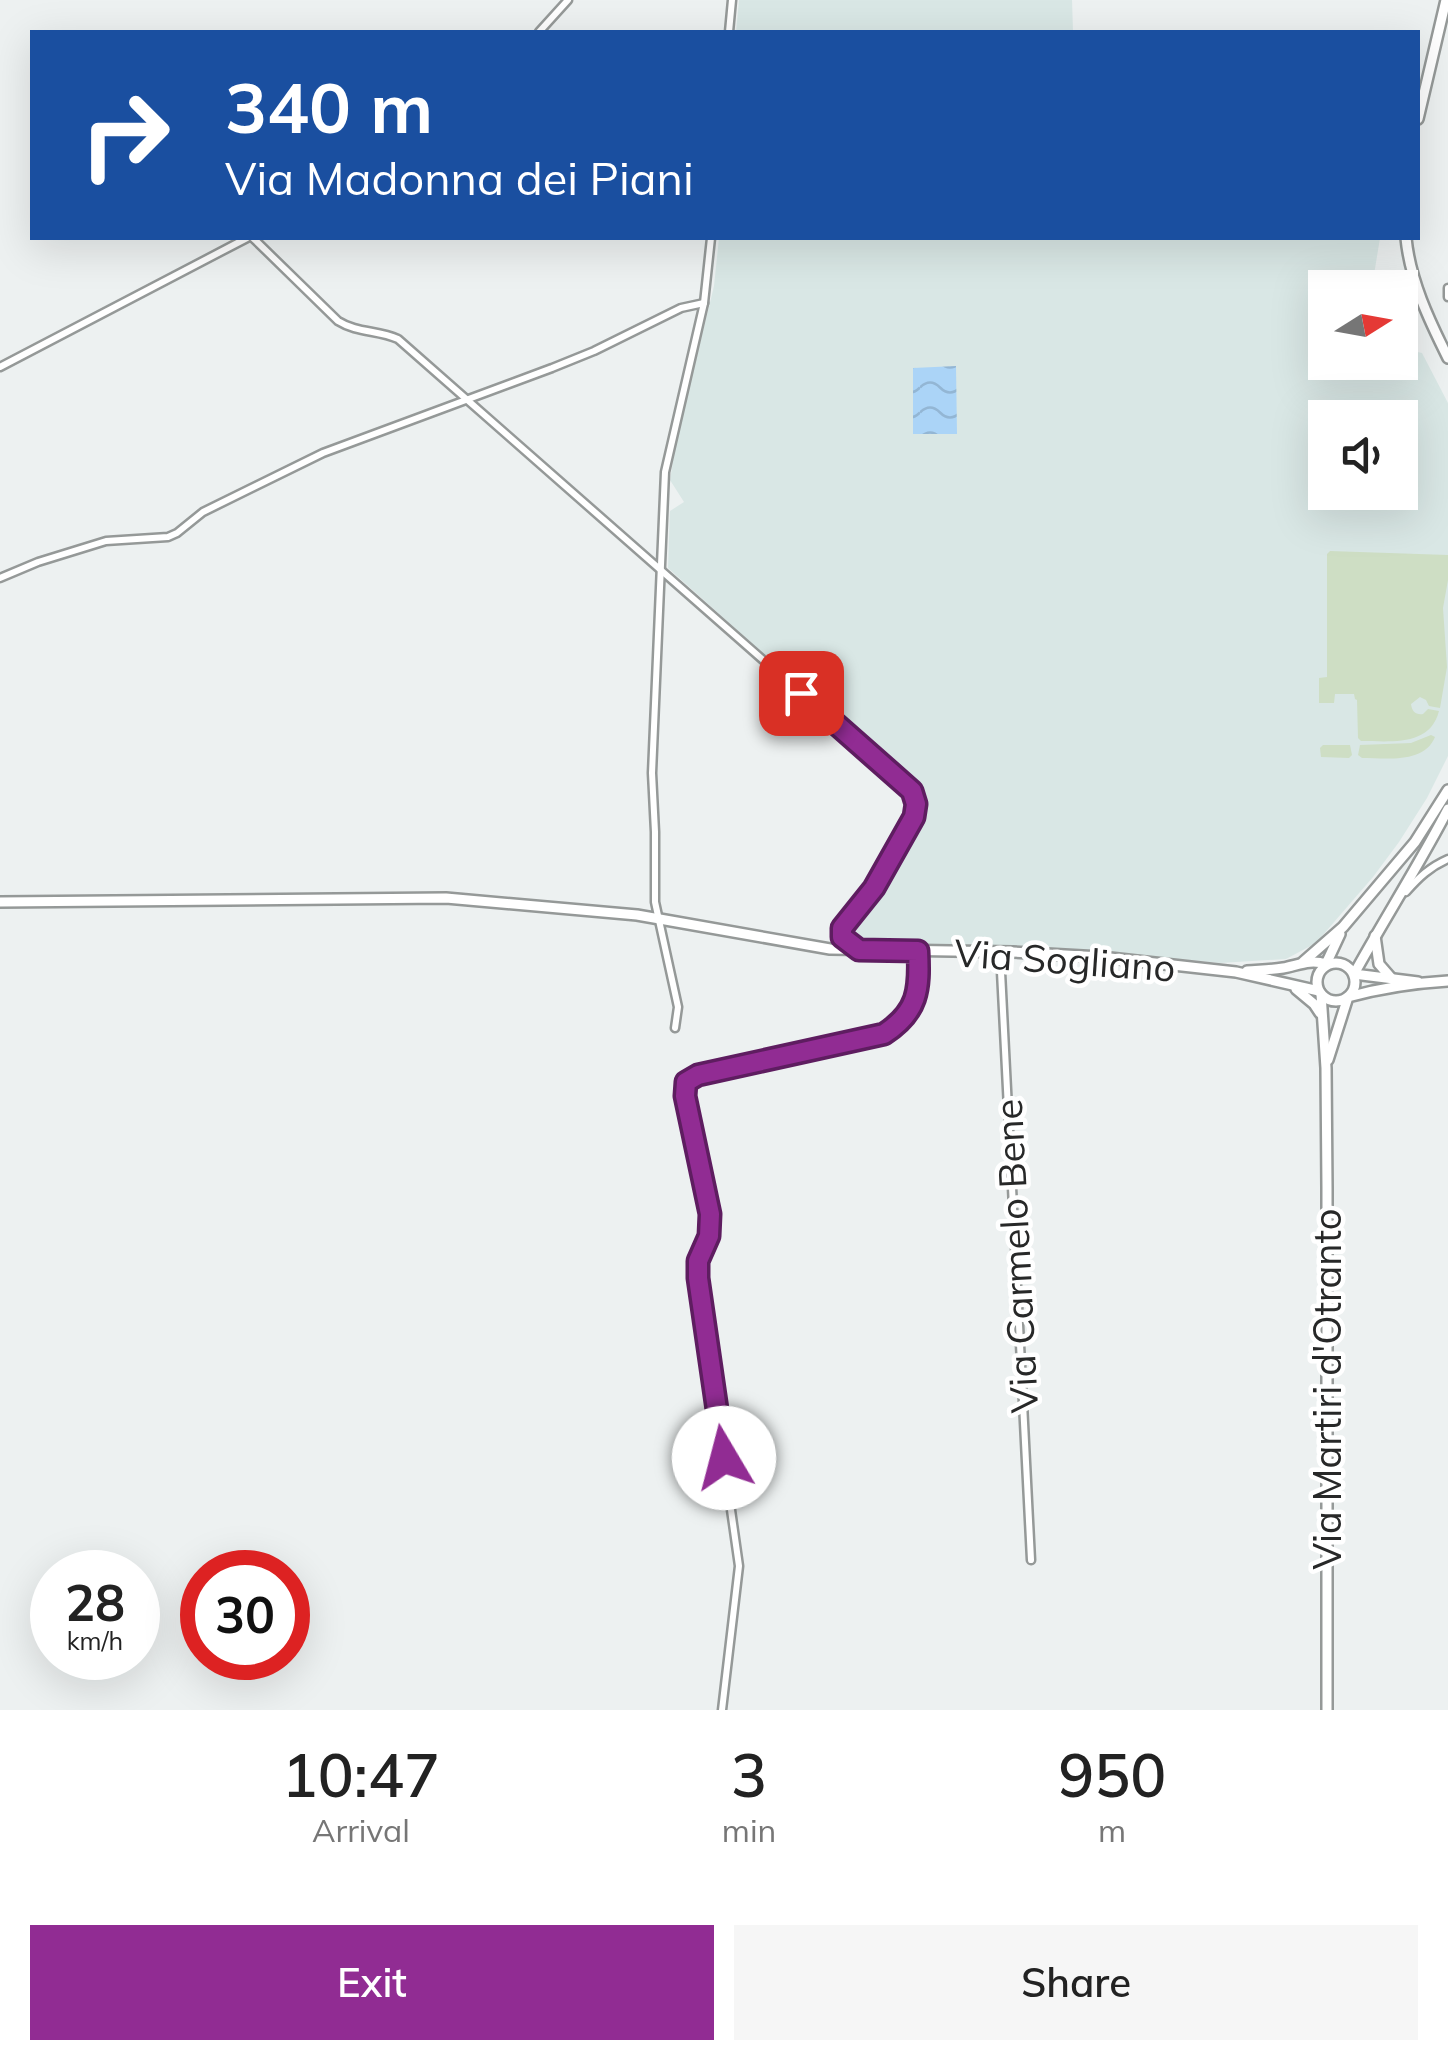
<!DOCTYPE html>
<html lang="en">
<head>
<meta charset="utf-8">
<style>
	body { margin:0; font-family:Mulish,sans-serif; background:#f6f6f6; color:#222; height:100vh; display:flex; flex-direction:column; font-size:38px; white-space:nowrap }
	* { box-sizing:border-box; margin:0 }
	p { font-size:32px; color:#767676 }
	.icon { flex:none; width:55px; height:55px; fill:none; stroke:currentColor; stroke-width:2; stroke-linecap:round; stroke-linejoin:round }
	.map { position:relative; height:1710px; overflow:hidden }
	.side { display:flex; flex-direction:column; background:#fff; flex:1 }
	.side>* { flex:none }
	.top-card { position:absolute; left:30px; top:30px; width:1390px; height:210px; border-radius:0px; box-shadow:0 10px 40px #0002; background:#1a4fa0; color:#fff; overflow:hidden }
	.needle { width:65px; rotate:79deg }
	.tools { position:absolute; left:1308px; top:270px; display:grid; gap:20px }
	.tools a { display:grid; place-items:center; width:110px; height:110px; border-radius:0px; background:#fff; box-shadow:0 10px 40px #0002; font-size:50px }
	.speed { position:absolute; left:30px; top:1550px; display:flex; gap:20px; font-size:50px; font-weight:700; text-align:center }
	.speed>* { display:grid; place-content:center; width:130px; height:130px; border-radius:50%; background:#fff; box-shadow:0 10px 40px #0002; line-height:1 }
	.speed small { font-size:25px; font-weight:400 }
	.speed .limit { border:15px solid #d22; background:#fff; color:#111 }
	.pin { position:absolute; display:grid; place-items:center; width:85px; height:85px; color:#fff; margin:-42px; border-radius:20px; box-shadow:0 5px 15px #0006 }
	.me { position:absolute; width:110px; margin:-55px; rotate:352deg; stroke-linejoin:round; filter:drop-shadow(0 0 8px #0008) }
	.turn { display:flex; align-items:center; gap:35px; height:210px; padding:0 30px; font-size:45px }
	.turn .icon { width:130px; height:130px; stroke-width:2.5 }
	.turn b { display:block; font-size:70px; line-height:85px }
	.eta { display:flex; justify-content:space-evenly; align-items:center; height:170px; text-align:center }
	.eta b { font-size:60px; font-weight:600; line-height:70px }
	.cta { display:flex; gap:20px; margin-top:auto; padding:20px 30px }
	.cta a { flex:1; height:115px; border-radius:0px; background:#912c93; color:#fff; font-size:40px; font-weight:600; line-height:115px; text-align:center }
	.cta a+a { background:#f6f6f6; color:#222 }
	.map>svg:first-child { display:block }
	.built { fill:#d9e7e5; fill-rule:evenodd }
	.green { fill:#cedec4 }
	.water { fill:url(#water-waves) }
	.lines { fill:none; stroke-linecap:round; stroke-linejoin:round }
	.street-casing { stroke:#959998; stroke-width:11 }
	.secondary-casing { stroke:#959998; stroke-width:14 }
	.street { stroke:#fff; stroke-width:6 }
	.secondary { stroke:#fff; stroke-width:9 }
	.route-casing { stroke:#5e1d60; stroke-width:25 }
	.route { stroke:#912c93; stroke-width:18 }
	.labels { text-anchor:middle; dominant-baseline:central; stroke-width:9; stroke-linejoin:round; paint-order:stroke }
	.street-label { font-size:38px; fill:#272828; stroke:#fff }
</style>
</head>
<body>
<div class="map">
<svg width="1448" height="1710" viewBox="0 0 1448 1710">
	<defs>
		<pattern id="water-waves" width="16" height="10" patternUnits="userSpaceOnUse" patternTransform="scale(2.5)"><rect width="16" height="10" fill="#abd4f7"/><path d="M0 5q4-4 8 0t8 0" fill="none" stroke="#93b6d4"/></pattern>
	</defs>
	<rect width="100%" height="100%" fill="#edf1f1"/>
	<g class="built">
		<path d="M739 0H1072L1073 32H736Z"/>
		<path d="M719 238H1380L1372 287 1325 288V362H1400V348L1422 353 1448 403V756L1427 798 1399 842 1373 877 1316 943 1286 959 1220 963 1074 949 925 946 903 943 897 945H875L873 942 860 944 846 933V929L880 888 922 812 924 806 921 795 668 568 670 511 684 502 670 480 676 442 714 286ZM1325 418H1400V492H1325Z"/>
	</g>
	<g class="green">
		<path d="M1330 551 1448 555V580L1443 608 1447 667 1440 708 1429 706 1426 700 1420 697 1411 704C1412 712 1416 715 1423 714L1428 709 1439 711C1430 747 1390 741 1361 741L1358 738 1357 700 1355 699 1354 694H1335L1334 703H1319V678L1327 677V554Z"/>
		<path d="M1431 735 1435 737C1424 764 1386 758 1362 758L1358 755 1360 745 1411 743Z"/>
		<path d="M1323 745H1350L1352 755 1349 758 1321 757 1320 748Z"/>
	</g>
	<path class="water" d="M956 366 957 434H913V368Z"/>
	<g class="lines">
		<g class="street-casing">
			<g id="street">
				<path d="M539 32 568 0"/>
				<path d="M729 32 732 0"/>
				<path d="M253 238 338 321C357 333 378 330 398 339L912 791 916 804 914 817 874 888 842 928 843 937 856 948"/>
				<path d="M1448 288V297"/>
				<path d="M0 367 247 238"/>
				<path d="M0 578 38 562 106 541 168 537 177 533 203 512 323 453 552 368 594 351 681 308 704 303"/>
				<path d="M1406 892C1419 877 1430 867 1448 859"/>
				<path d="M1000 952 1031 1560"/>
				<path d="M675 1028 678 1007 655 902V832L652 773 665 472 704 303 711 238"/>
				<path d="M722 1710 739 1566 698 1278V1261L709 1235 710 1214 685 1097V1082L698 1075 884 1034C919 1011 920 990 919 951"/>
			</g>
		</g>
		<g class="secondary-casing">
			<g id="secondary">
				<path d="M1418 119 1446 0"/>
				<path d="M1406 238C1410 280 1429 320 1448 358"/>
				<path d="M0 902 446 898 637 915 830 949 1013 952 1101 957 1236 972 1319 991"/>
				<path d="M1375 936 1379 964 1392 979"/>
				<path d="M1303 962 1343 927 1415 842 1448 790"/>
				<circle cx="1336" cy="982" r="19"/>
				<path d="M1247 971C1259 970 1271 970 1283 968 1299 965 1310 959 1326 964L1340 934"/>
				<path d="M1418 982 1354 974C1385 918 1419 865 1448 809"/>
				<path d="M1296 989 1314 1004 1320 1013"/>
				<path d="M1321 994 1326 1068 1327 1188V1710"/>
				<path d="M1328 1060 1348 997C1381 988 1414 983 1448 981"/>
			</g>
		</g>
		<use href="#street" class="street"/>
		<use href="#secondary" class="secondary"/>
	</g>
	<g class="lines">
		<g class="route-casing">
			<path id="route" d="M724 1458 698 1278V1261L709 1236 710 1214 685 1096 686 1082 698 1075 884 1034C918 1012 920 990 918 951L859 950 842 937V928L874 888 914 817 916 804 912 791 801 693"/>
		</g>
		<use href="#route" class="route"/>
	</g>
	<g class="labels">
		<g class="street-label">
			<text transform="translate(1065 960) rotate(4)">Via Sogliano</text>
			<text transform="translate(1016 1256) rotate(-93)">Via Carmelo Bene</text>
			<text transform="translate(1327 1389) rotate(-90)">Via Martiri d'Otranto</text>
		</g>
	</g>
</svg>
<div class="tools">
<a><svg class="needle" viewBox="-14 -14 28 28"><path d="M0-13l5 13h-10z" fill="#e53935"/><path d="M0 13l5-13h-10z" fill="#767676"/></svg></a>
<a><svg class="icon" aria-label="sound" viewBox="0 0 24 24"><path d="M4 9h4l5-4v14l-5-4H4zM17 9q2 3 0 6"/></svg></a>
</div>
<div class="speed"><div>28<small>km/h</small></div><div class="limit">30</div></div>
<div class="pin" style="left:801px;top:693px;background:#d93025"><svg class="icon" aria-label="arrive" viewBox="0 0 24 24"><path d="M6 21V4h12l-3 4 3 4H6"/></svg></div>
<svg class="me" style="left:724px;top:1458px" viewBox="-20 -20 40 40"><circle r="19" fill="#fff"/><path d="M0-13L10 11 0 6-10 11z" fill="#912c93"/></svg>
<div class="top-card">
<div class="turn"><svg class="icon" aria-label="right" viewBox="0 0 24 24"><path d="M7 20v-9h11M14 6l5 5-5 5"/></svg><div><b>340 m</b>Via Madonna dei Piani</div></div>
</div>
</div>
<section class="side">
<div class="eta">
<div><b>10:47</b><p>Arrival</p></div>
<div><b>3</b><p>min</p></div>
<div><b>950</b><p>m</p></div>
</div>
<div class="cta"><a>Exit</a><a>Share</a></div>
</section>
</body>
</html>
